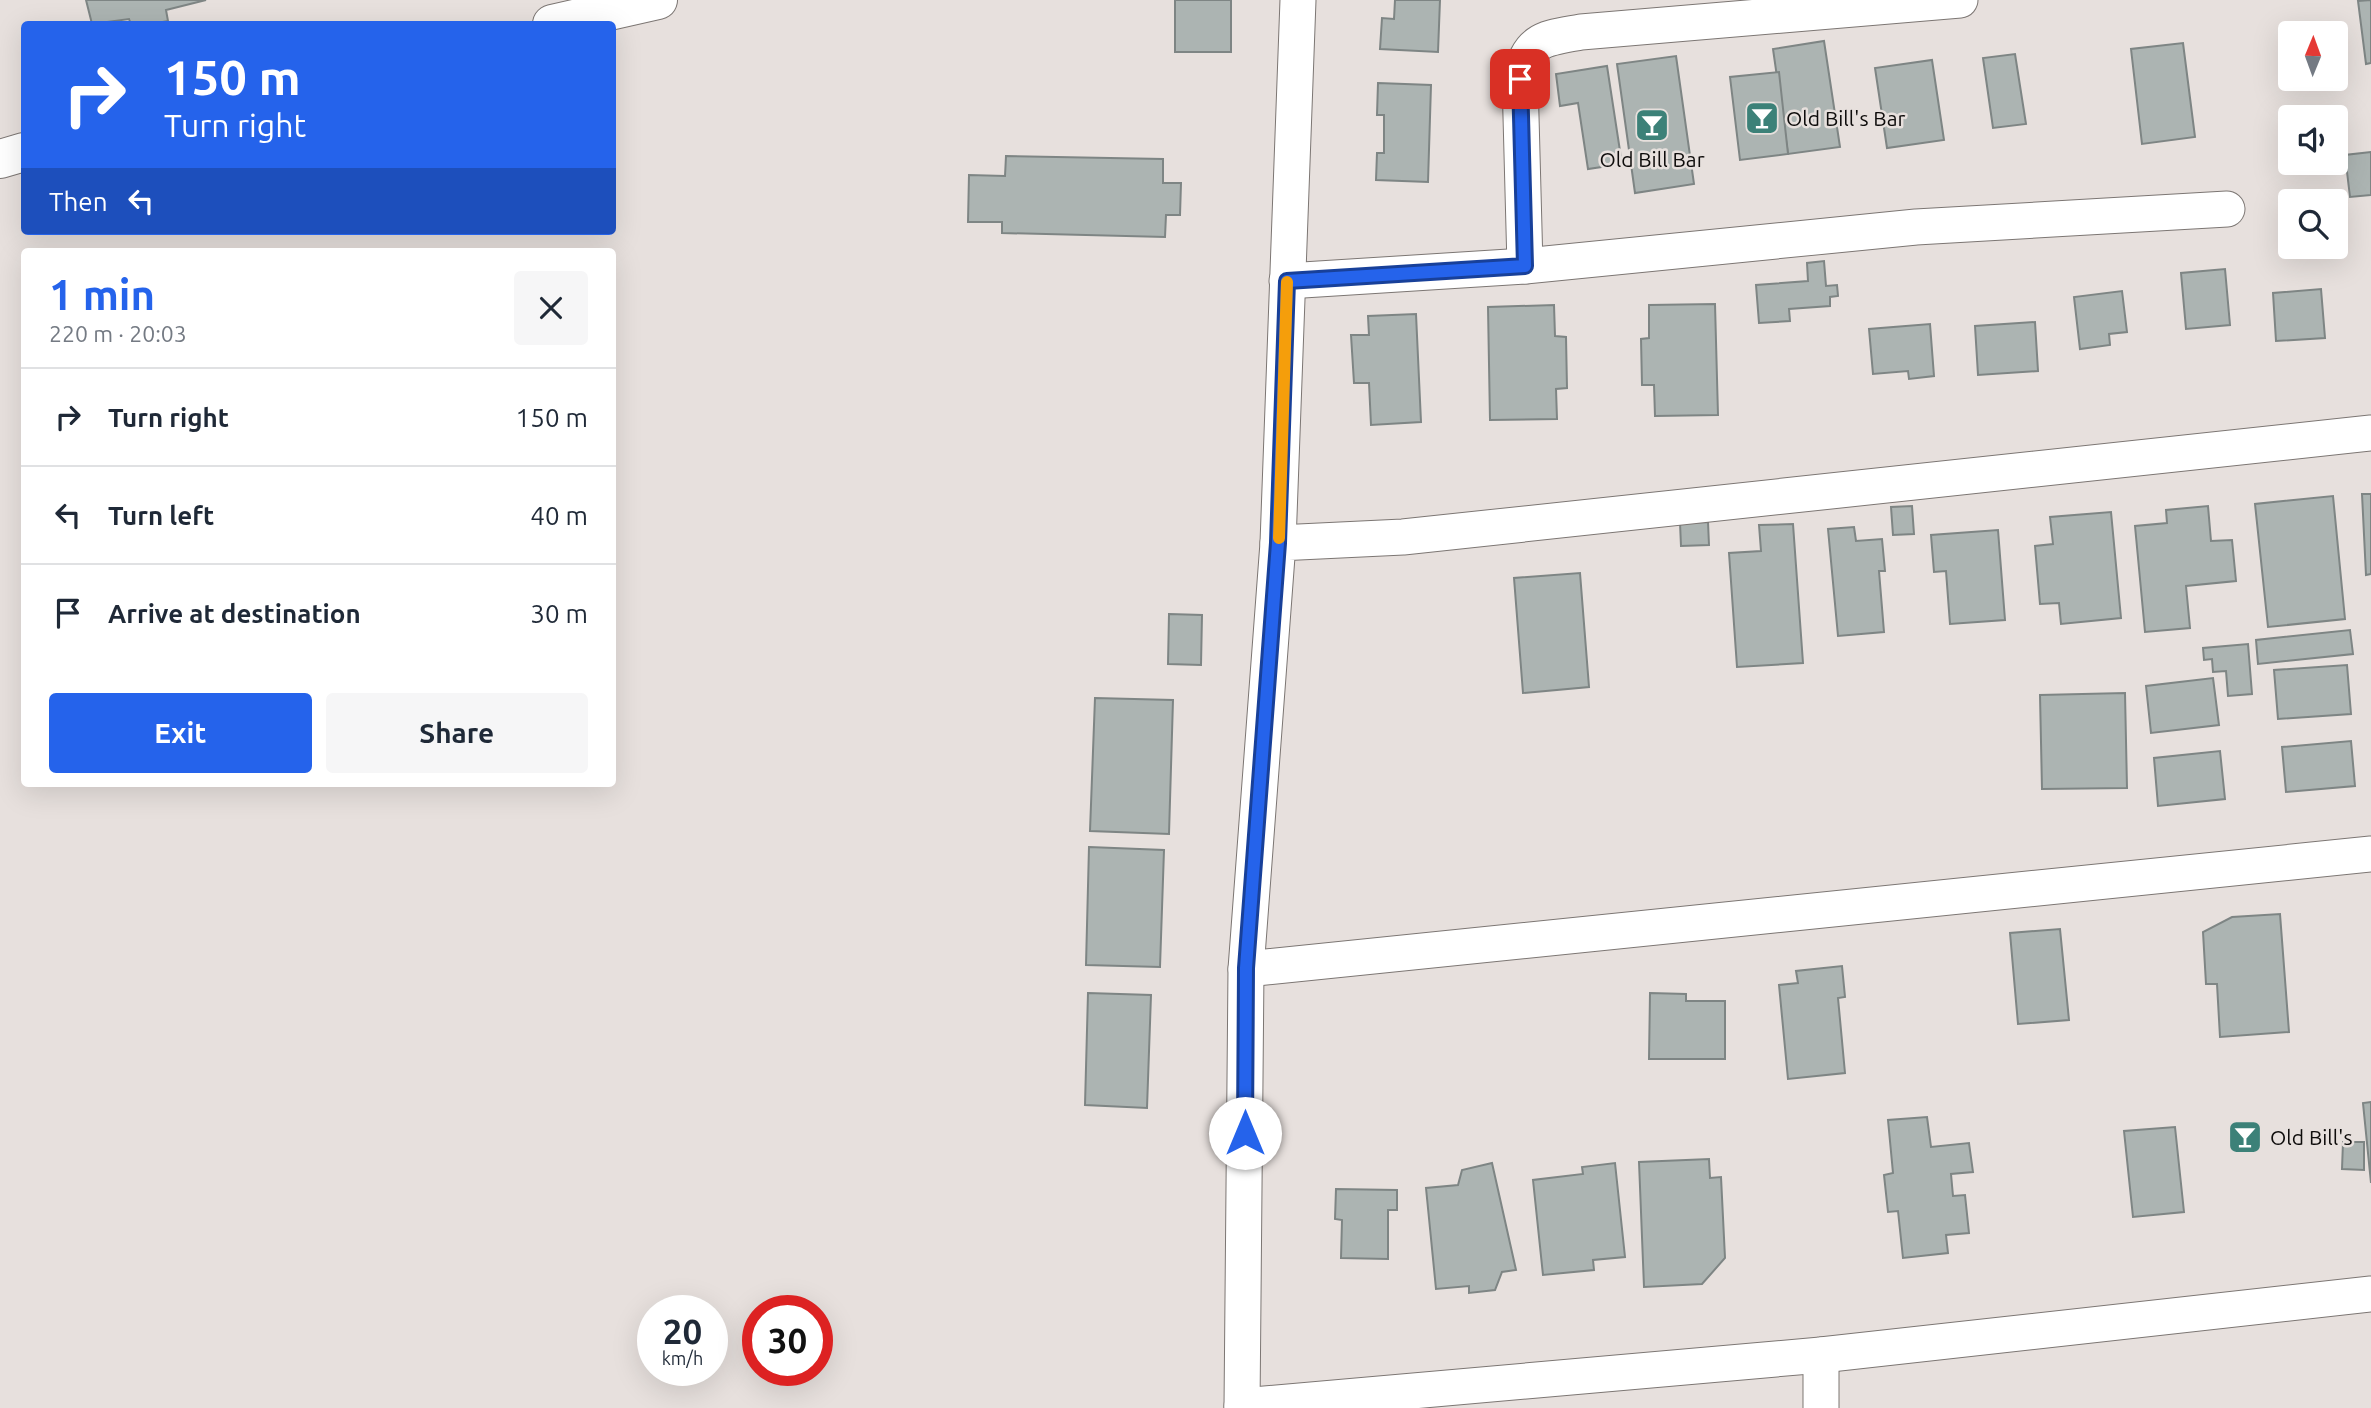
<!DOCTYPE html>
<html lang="en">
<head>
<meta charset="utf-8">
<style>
	body { margin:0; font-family:Ubuntu,sans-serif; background:#f6f6f7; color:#1f2937; height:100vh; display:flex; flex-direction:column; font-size:26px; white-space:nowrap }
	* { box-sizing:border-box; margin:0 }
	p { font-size:23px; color:#747a83 }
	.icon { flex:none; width:38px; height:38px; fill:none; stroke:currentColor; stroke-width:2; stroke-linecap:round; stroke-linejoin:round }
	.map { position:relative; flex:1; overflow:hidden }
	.sheet { position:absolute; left:21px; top:248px; width:595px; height:539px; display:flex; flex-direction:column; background:#fff; border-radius:7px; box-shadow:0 7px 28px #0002 }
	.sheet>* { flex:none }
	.banner { position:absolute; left:21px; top:21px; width:595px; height:214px; border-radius:7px; box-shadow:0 7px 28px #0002; background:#2563eb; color:#fff; overflow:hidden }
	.needle { width:46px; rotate:1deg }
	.tools { position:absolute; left:2278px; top:21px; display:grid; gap:14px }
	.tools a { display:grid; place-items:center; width:70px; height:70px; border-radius:7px; background:#fff; box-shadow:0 7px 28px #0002; font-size:35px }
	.speed { position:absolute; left:637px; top:1295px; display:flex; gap:14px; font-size:35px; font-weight:700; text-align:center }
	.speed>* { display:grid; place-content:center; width:91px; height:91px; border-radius:50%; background:#fff; box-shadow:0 7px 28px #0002; line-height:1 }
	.speed small { font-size:18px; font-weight:400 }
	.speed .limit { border:10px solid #d22; background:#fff; color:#111 }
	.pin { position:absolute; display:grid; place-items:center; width:60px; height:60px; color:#fff; margin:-30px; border-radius:14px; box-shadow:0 4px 10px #0006 }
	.me { position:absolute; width:77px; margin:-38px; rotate:0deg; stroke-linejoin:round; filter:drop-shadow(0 0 5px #0008) }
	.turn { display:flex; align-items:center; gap:24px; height:147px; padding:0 28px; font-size:32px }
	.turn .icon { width:91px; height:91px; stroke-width:2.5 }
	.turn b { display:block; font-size:49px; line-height:60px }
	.then { display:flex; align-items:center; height:66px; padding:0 28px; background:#0003; gap:14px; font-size:26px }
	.round { display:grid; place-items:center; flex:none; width:74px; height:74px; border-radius:7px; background:#f6f6f7 }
	.overview { display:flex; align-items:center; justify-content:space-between; height:119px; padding:0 28px }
	h1 { font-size:42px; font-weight:700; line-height:52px; color:#2563eb }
	.cta { display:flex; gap:14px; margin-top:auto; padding:14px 28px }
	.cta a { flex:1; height:80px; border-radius:7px; background:#2563eb; color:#fff; font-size:28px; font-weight:700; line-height:80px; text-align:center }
	.cta a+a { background:#f6f6f7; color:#1f2937 }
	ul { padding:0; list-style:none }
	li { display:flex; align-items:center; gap:21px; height:98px; padding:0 28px; border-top:2px solid #e0e1e3 }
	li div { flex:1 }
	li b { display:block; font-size:26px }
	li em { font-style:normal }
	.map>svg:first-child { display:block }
	.building { fill:#acb4b2; stroke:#7e8584; stroke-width:2 }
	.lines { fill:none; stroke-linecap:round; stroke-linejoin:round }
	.street-casing { stroke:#7c7673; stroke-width:37 }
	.secondary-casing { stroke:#7c7673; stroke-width:40 }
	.street { stroke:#fff; stroke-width:35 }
	.secondary { stroke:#fff; stroke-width:38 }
	.route-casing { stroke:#184099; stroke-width:18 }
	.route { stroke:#2563eb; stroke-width:12 }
	.slow { stroke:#f59e0b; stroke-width:12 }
	.labels { text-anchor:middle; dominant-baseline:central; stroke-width:5; stroke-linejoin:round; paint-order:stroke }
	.poi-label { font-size:21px; fill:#0e0c0b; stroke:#e7e0dd; text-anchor:start }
</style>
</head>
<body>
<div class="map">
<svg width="2371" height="1408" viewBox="0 0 2371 1408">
	<rect width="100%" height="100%" fill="#e7e0dd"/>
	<g class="building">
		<path d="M86 0H206L166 10 168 21 151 24H131L129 19 92 24Z"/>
		<rect x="1175" y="0" width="56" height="52"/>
		<path d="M1395 0H1440L1438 52 1380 49 1382 18 1394 19Z"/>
		<path d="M2371 0V63L2366 64 2358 1Z"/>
		<path d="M1824 41 1840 147 1788 154 1773 49Z"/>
		<path d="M2183 43 2195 137 2142 144 2131 49Z"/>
		<path d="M2015 54 2026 124 1993 128 1983 58Z"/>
		<path d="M1676 56 1694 184 1635 193 1617 64Z"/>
		<path d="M1932 60 1944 140 1887 148 1875 68Z"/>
		<path d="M1607 66 1622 164 1588 169 1578 103 1560 106 1556 74Z"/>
		<path d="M1779 72 1788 154 1740 160 1730 77Z"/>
		<path d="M1378 83 1431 85 1428 182 1376 180 1377 153H1384V115H1377Z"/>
		<path d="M2371 152V195L2350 197 2345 155Z"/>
		<path d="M1006 156 1163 159V183H1181L1180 215H1166L1165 237 1002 233V222H968L969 175 1005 176Z"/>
		<path d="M1824 261 1826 286 1837 285 1838 296 1830 297V306L1789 309 1790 321 1759 323 1756 285 1808 281 1807 263Z"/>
		<path d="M2225 269 2230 325 2186 329 2181 273Z"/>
		<path d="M2321 289 2325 338 2276 341 2273 293Z"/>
		<path d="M2122 291 2127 332 2109 334 2110 345 2080 349 2074 297Z"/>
		<path d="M1715 304 1718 415 1655 416 1654 385H1642L1641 339 1649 338V305Z"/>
		<path d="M1554 305 1555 336 1566 337 1567 388 1556 389 1557 419 1490 420 1488 307Z"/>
		<path d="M1416 314 1421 422 1371 425 1369 383H1354L1351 335H1369L1368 316Z"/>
		<path d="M2035 322 2038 371 1978 375 1975 326Z"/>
		<path d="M1930 324 1934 376 1909 379 1908 371 1873 374 1869 329Z"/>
		<path d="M2362 494H2371V574L2366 575Z"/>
		<path d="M2333 496 2345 619 2268 627 2255 504Z"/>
		<path d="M1912 506 1914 534 1893 535 1891 507Z"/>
		<path d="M2208 506 2211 541 2232 540 2236 581 2186 586 2190 628 2145 632 2135 526 2167 523 2166 510Z"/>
		<path d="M2111 512 2121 618 2061 624 2059 603 2040 604 2035 546 2053 544 2050 517Z"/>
		<path d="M1708 522 1709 545 1681 546 1680 523Z"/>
		<path d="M1793 524 1803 663 1737 667 1729 553 1761 551 1759 525Z"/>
		<path d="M1854 527 1856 541 1882 539 1885 571H1879L1884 632 1838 636 1828 529Z"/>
		<path d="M1998 530 2005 620 1950 624 1946 571 1934 572 1931 535Z"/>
		<path d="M1580 573 1589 687 1523 693 1514 578Z"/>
		<path d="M1169 614 1202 615 1201 665 1168 664Z"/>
		<path d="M2350 630 2353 654 2258 664 2256 640Z"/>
		<path d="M2248 644 2252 694 2228 696 2226 671 2213 672 2212 659 2204 660 2203 648Z"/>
		<path d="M2347 665 2351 714 2278 719 2274 670Z"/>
		<path d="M2213 678 2219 725 2151 733 2146 686Z"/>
		<path d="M2125 693 2127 788 2042 789 2040 695Z"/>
		<path d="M1095 698 1173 700 1169 834 1090 831Z"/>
		<path d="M2351 741 2355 786 2286 792 2282 747Z"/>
		<path d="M2220 751 2225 799 2158 806 2154 758Z"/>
		<path d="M1089 847 1164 850 1160 967 1086 965Z"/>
		<path d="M2280 914 2289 1032 2220 1037 2217 984H2206L2203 932 2232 917Z"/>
		<path d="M2060 929 2069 1020 2018 1024 2010 933Z"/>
		<path d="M1842 966 1845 997 1838 998 1845 1073 1788 1079 1779 985 1798 983 1796 971Z"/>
		<path d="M1088 993 1151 995 1147 1108 1085 1105Z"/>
		<path d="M1650 993 1686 994V1001H1725V1059H1649Z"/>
		<path d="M2371 1102V1183L2363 1103Z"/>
		<path d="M1927 1117 1931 1147 1969 1143 1973 1172 1951 1174 1953 1196 1965 1195 1969 1233 1946 1235 1948 1253 1903 1258 1898 1211 1888 1212 1884 1175 1893 1173 1888 1120Z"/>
		<path d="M2175 1127 2184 1212 2133 1217 2124 1131Z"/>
		<path d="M2343 1142H2364V1170L2342 1169Z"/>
		<path d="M1709 1159 1710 1178 1721 1177 1725 1258 1702 1284 1644 1287 1639 1162Z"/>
		<path d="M1492 1163 1516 1270 1502 1272 1495 1290 1469 1293V1286L1436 1289 1426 1188 1458 1185 1462 1170Z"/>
		<path d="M1615 1163 1625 1257 1593 1260 1594 1270 1543 1275 1533 1180 1583 1174 1582 1167Z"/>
		<path d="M1336 1189 1397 1190V1210H1388V1259L1341 1258 1342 1220 1335 1219Z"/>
	</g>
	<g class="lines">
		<g class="street-casing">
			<g id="street">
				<path d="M1525 266 1520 79C1529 38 1543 39 1581 32L1960 0"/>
				<path d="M1287 281 1525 266 1916 227 2227 209"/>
				<path d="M1278 543 1298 0"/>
				<path d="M1246 969 2371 854"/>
				<path d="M1821 1355V1408"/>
				<path d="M1242 1406 1821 1355 2371 1294"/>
				<path d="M1242 1408 1246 969 1278 543 1403 537 2371 433"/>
			</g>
		</g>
		<g class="secondary-casing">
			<g id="secondary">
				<path d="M552 24 658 0"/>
				<path d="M0 159 24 152"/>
			</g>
		</g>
		<use href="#street" class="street"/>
		<use href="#secondary" class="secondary"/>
	</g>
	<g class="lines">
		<g class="route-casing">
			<path id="route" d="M1245 1133 1246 968 1278 543 1287 281 1525 266 1520 79"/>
		</g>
		<use href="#route" class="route"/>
		<path class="slow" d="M1279 538 1287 282"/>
	</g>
	<defs>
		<g id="bar-square" transform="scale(1.75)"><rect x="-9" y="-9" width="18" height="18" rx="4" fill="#3c8178" stroke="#e7e0dd"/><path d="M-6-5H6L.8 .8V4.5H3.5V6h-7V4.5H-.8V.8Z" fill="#fff"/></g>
	</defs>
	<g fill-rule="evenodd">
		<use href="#bar-square" x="1762" y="118"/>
		<use href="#bar-square" x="1652" y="125"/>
		<use href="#bar-square" x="2245" y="1137"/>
	</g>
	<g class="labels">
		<g class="poi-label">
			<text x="1786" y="118">Old Bill's Bar</text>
			<text x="1652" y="159" text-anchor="middle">Old Bill Bar</text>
			<text x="2270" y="1137">Old Bill's</text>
		</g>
	</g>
</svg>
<div class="tools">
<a><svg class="needle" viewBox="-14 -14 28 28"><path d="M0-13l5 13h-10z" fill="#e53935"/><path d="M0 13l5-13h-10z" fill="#747a83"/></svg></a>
<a><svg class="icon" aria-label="sound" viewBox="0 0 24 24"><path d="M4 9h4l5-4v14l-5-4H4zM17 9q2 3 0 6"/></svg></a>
<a><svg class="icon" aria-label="search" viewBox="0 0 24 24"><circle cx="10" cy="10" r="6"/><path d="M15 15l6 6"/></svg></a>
</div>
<div class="speed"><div>20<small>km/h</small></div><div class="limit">30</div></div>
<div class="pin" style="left:1520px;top:79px;background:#d93025"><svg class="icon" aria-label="arrive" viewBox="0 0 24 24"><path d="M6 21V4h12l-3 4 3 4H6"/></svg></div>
<svg class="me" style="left:1245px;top:1133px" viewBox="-20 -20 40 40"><circle r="19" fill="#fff"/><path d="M0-13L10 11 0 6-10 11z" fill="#2563eb"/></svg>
<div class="banner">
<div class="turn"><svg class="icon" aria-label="right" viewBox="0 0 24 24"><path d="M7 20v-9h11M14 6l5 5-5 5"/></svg><div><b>150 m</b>Turn right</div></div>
<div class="then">Then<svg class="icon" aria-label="left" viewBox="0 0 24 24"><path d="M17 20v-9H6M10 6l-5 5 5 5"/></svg></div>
</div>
<section class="sheet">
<div class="overview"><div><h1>1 min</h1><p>220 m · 20:03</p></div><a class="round"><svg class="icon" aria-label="close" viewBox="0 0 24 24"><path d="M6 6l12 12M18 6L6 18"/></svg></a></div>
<ul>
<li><svg class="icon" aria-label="right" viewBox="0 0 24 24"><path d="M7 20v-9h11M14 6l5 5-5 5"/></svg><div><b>Turn right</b></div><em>150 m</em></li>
<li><svg class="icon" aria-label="left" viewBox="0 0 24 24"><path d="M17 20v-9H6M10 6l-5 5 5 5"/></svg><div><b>Turn left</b></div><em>40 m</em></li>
<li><svg class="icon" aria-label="arrive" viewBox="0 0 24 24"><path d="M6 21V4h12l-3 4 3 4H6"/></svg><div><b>Arrive at destination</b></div><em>30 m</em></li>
</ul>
<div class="cta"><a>Exit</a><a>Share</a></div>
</section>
</div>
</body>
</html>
